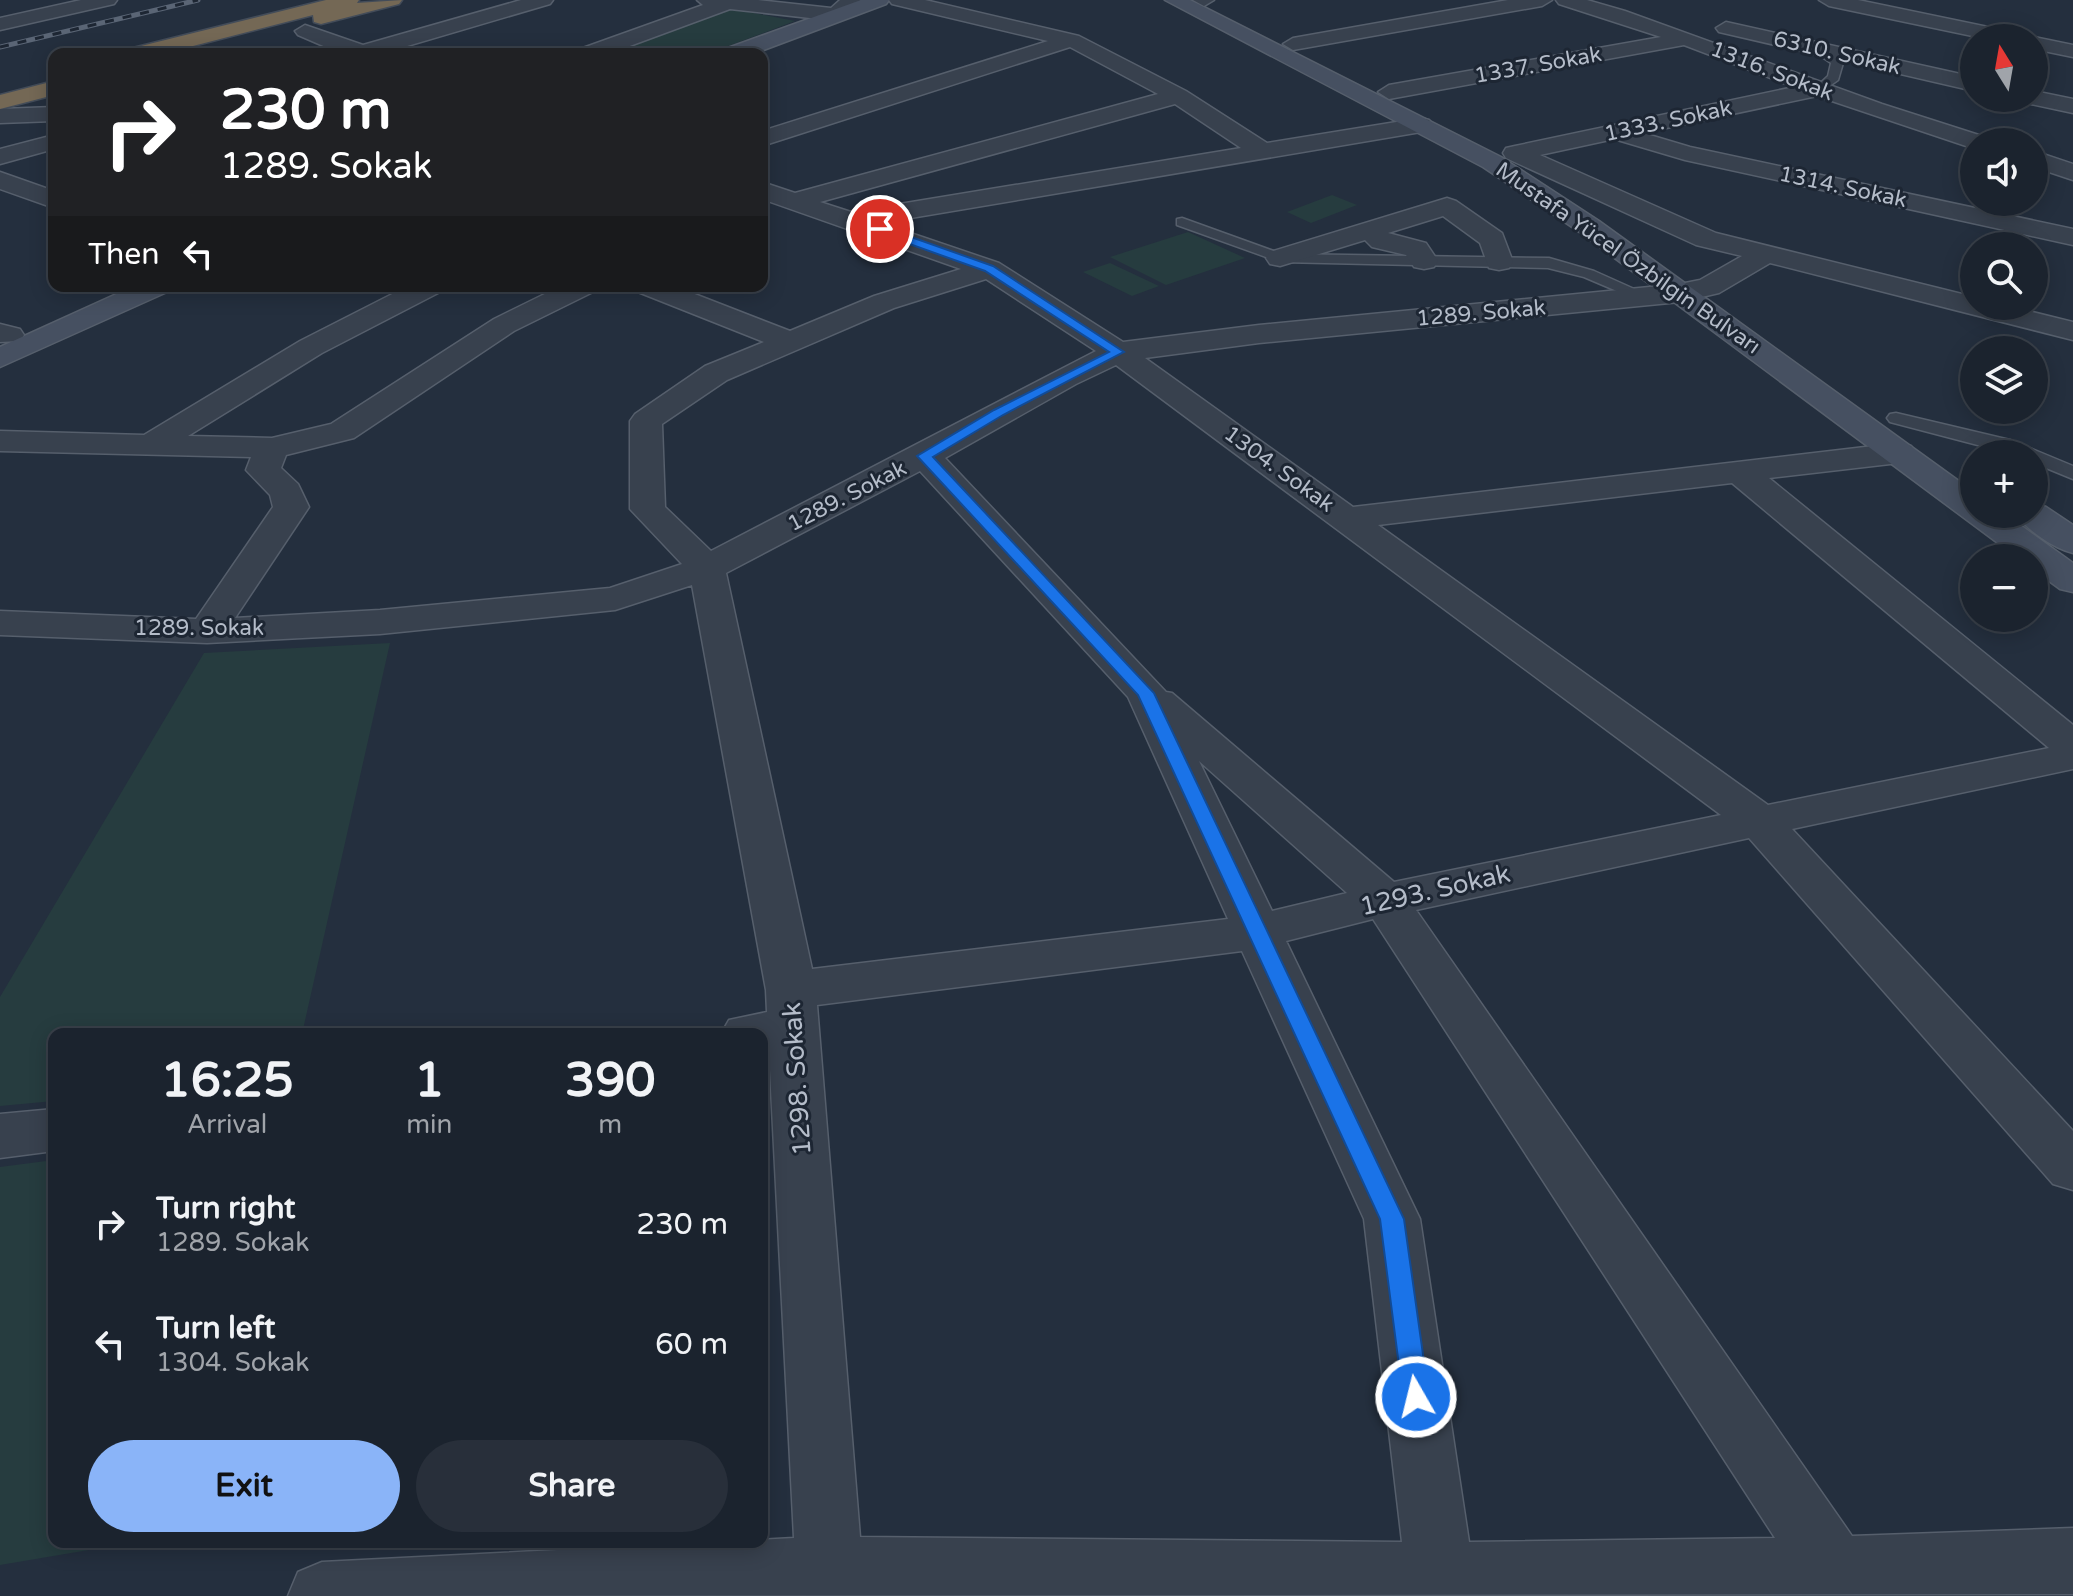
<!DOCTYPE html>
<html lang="en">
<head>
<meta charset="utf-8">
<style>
	body { margin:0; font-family:"Varela Round",sans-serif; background:#282f3a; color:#f1f3f6; height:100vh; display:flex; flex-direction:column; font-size:30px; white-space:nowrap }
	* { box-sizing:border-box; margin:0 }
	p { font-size:26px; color:#a0a4aa }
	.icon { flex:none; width:44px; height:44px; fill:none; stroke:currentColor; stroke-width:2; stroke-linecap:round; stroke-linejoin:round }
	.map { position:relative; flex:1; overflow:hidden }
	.panel { position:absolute; left:48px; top:1028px; width:720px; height:520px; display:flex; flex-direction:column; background:#1b232e; border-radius:16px; box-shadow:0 4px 20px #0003,0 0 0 2px #39404a }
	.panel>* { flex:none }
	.hud { position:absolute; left:48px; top:48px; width:720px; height:244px; border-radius:16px; box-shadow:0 4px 20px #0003,0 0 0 2px #39404a; background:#202124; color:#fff; overflow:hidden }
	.needle { width:52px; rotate:349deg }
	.buttons { position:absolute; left:1960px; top:24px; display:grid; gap:16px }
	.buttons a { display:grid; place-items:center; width:88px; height:88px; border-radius:50%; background:#1b232e; box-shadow:0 4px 20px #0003,0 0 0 2px #39404a; font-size:40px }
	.pin { position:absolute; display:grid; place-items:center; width:68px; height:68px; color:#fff; margin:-34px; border:4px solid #fff; border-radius:50%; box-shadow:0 2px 8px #0007 }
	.me { position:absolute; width:88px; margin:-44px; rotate:352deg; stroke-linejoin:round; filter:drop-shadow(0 0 6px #0008) }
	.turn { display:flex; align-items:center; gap:28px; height:168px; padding:0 40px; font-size:36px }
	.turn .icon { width:104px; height:104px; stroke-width:2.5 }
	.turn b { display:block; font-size:56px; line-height:68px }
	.then { display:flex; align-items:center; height:76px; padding:0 40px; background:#0003; gap:16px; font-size:30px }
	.eta { display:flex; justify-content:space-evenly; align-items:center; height:136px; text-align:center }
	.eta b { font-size:48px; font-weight:800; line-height:56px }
	.primary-button { display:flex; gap:16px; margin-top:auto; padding:16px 40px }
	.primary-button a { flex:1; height:92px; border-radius:48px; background:#8ab4f8; color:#111; font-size:32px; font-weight:800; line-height:92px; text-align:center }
	.primary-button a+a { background:#282f3a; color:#f1f3f6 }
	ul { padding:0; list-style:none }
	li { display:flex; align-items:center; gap:24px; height:120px; padding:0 40px }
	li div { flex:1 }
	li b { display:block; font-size:30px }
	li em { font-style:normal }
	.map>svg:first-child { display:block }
	.green { fill:#263c3f }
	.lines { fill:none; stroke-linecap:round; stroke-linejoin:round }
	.lane-casing { stroke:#565f6c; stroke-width:3 }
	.street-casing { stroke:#565f6c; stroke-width:3 }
	.secondary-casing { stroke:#565f6c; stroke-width:3 }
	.highway-casing { stroke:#434c59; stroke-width:3 }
	.lane { fill:#38414e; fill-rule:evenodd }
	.street { fill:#38414e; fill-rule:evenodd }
	.secondary { fill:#465061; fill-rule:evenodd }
	.highway { fill:#746855; fill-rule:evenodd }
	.rail-casing { stroke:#5a6575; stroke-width:5 }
	.rail { stroke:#1d2633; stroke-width:3; stroke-dasharray:9; stroke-linecap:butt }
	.route { fill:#1a73e8; stroke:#114b97; stroke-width:2 }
	.labels { text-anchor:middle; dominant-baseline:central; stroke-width:6; stroke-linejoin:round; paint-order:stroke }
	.far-street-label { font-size:22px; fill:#b4bcc9; stroke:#1d2633 }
	.street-label { font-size:26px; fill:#b4bcc9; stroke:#1d2633 }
</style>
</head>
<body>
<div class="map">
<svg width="2073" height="1596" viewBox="0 0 2073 1596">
	<rect width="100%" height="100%" fill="#242f3e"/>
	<g class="green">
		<path d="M728 8 795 21 707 54H603Z"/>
		<path d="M1332 195 1357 205 1311 223 1287 212Z"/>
		<path d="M1188 232 1245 258 1166 285 1110 257Z"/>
		<path d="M1110 263 1159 286 1132 296 1083 272Z"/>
		<path d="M390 643 302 1034H54V1101L0 1106V997L204 653Z"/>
		<path d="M54 1160V1542H136L0 1565V1167Z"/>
	</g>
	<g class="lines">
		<g class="lane-casing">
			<g id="lane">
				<path d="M1815 48C1827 45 1837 54 1843 63L1838 80 1821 92 1815 88 1828 76 1831 63 1815 52Z"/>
				<path d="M1182 218 1282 254 1549 258 1594 271 1652 297 1644 302 1638 300 1584 277 1548 268 1280 262 1177 225V219Z"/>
				<path d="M1896 413 2010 440 2073 466V479L2034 463V454H2012L1890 422 1887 418 1890 414Z"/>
			</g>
		</g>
		<g class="street-casing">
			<g id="street">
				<path d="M81 0H117L114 4 0 30V18Z"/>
				<path d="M521 0H553L550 4 380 54H342L298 35 295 31 305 25 363 45Z"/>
				<path d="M697 0H758L831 8 840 0H861L843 19 836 21 730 9 608 54H577L580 49 703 5Z"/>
				<path d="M889 0H925L1079 36 1186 91 1267 143 1421 118 1429 120 1433 125 1429 130 1421 132 881 223 999 263 1123 342 1259 325 1680 284 1700 280 1742 256 1696 245 1506 158 1503 153 1506 148 1515 146 1794 87 1684 45 1389 99 1378 92 1389 85 1661 37 1559 4 1556 0H1587L1625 11 1882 104 1985 137 1989 142H1974V148L1969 147 1817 96 1643 133 1690 147 2073 229V245L1685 160 1614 139 1540 155 1716 233 1974 297V306H2008L2073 322V340L1770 263 1719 293 1680 302 1259 343 1145 358 1353 507 1899 443 1911 446 1916 453 1911 460 1899 463 1769 478 2073 725V769L1792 829 2073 1131V1190L2053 1184 1749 838 1416 910 1852 1536 2073 1528V1594L288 1596 298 1572 322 1562 794 1538 769 1050 762 1051V1034H721L729 1020 767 1012 766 990 692 585 615 610 380 634 207 643 0 635V611L196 619 273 507 270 495 246 470 251 457 0 451V431L144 435 300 341 408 286H444L440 292 322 353 188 436 272 438 331 424 494 319 561 286H597L593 292 514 331 354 438 286 455 281 468 298 484 309 507 235 618 380 610 610 588 682 564 630 509V421L635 414 705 366 764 342 638 292 634 286H674L790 331 874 296 961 269 762 199V182L795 193 1158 94 1070 47 762 146V131L1048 41 892 4ZM1175 104 1241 148 851 212 820 202ZM986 279 1096 351 711 551 665 507 662 424 727 380 894 308ZM1116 365 1721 815 1394 882 1172 693 1166 692 945 458 1076 384ZM920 471 1128 697 1228 919 812 969 726 573ZM1732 483 2049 748 1768 805 1378 525ZM1199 761 1347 893 1272 911ZM1373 919 1775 1538 1469 1542 1420 1219 1286 941ZM1242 951 1364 1219 1402 1542 860 1537 817 1005Z"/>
				<path d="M1193 0H1214L1204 6Z"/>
				<path d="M1508 0H1552L1542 6 1293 50 1283 44 1293 38Z"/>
				<path d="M1819 0H1858L2012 32 2022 38H1982L1829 6Z"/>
				<path d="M1726 22 1974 77V91L1719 32 1716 28Z"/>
				<path d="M2034 37 2073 45V57L2034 49V38H2029Z"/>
				<path d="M2034 91 2073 99V113L2026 103 2023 98H2034Z"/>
				<path d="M54 107V121L0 123V109Z"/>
				<path d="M54 135V149L0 164V149Z"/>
				<path d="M2034 151 2073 164V180L2034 167Z"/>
				<path d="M0 172 54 191V208L0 189Z"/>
				<path d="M1447 198 1456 201 1502 233 1513 262 1509 268 1499 270 1489 268 1480 243 1443 216 1388 233 1426 243 1438 261 1434 267 1424 269 1414 267 1406 255 1372 247 1365 240 1280 266 1270 264 1266 258 1270 252Z"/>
				<path d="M0 324 20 329 24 335 20 341 0 342Z"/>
				<path d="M54 1109V1151L0 1158V1114Z"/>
			</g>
		</g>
		<g class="secondary-casing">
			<g id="secondary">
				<path d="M861 0H889L886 4 753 54H722L725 49Z"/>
				<path d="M1165 0H1190L1501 157 1599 221 1974 492V514H2005L2073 563V592L2060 589 2034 570V558H2018L1581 233 1483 167Z"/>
				<path d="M134 286H171L167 292 0 367V347Z"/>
				<path d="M2034 503 2046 507 2073 525V553C2053 548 2028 531 2016 514H2034Z"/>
			</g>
		</g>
		<g class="highway-casing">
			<g id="highway">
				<path d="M326 0H359L357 3 402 0 399 4 321 24 314 22 313 15 162 54H126L129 49Z"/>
				<path d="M54 81V95L0 109V95Z"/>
			</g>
		</g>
		<use href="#lane" class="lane"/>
		<use href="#street" class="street"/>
		<use href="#secondary" class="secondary"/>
		<use href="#highway" class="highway"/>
		<g class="rail-casing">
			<path id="rail" d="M0 47 198 0"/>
		</g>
		<use href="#rail" class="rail"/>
	</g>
	<path class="route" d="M880 226 993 266 1124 352 1003 415 933 457 1154 693 1404 1219 1429 1397 1425 1405 1416 1409 1407 1405 1403 1397 1380 1219 1138 695 917 456 994 410 1109 352 985 271 876 232 874 229Z"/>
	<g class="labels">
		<g class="far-street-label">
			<text transform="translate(1837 53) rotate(13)">6310. Sokak</text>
			<text transform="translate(1538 65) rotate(-10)">1337. Sokak</text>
			<text transform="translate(1772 71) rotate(21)">1316. Sokak</text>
			<text transform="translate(1668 121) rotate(-12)">1333. Sokak</text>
			<text transform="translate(1843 187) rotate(12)">1314. Sokak</text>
			<text transform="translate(1628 258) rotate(35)">Mustafa Yücel Özbilgin Bulvarı</text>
			<text transform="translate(1481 313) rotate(-5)">1289. Sokak</text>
			<text transform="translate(1279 469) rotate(36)">1304. Sokak</text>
			<text transform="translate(847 496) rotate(-27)">1289. Sokak</text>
			<text x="199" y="628">1289. Sokak</text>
		</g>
		<g class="street-label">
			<text transform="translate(1435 890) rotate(-13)">1293. Sokak</text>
			<text transform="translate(797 1079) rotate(-94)">1298. Sokak</text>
		</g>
	</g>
</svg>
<div class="buttons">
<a><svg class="needle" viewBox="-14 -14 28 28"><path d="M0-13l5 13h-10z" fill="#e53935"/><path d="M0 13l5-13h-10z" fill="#a0a4aa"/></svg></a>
<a><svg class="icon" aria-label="sound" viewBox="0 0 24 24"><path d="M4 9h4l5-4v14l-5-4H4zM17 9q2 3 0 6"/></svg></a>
<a><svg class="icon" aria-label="search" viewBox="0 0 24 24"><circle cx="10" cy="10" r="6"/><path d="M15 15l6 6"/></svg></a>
<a><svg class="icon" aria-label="layers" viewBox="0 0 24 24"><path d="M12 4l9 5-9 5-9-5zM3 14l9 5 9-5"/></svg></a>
<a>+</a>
<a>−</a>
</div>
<div class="pin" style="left:880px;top:229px;background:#d93025"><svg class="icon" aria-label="arrive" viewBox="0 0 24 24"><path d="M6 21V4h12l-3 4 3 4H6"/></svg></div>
<svg class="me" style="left:1416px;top:1397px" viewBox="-20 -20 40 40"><circle r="17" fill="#1a73e8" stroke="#fff" stroke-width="3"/><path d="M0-11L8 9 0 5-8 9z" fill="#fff"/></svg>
<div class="hud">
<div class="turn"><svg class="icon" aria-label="right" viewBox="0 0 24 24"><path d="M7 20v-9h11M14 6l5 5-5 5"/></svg><div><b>230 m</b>1289. Sokak</div></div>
<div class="then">Then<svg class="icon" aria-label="left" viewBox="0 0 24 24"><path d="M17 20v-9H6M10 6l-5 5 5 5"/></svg></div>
</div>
<section class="panel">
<div class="eta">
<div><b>16:25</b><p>Arrival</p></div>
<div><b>1</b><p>min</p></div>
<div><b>390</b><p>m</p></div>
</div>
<ul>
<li><svg class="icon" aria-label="right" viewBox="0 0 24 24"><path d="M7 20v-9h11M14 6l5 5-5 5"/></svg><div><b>Turn right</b><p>1289. Sokak</p></div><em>230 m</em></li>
<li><svg class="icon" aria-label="left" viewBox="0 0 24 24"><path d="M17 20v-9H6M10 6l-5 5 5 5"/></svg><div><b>Turn left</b><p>1304. Sokak</p></div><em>60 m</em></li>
</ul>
<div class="primary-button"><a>Exit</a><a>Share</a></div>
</section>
</div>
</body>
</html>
